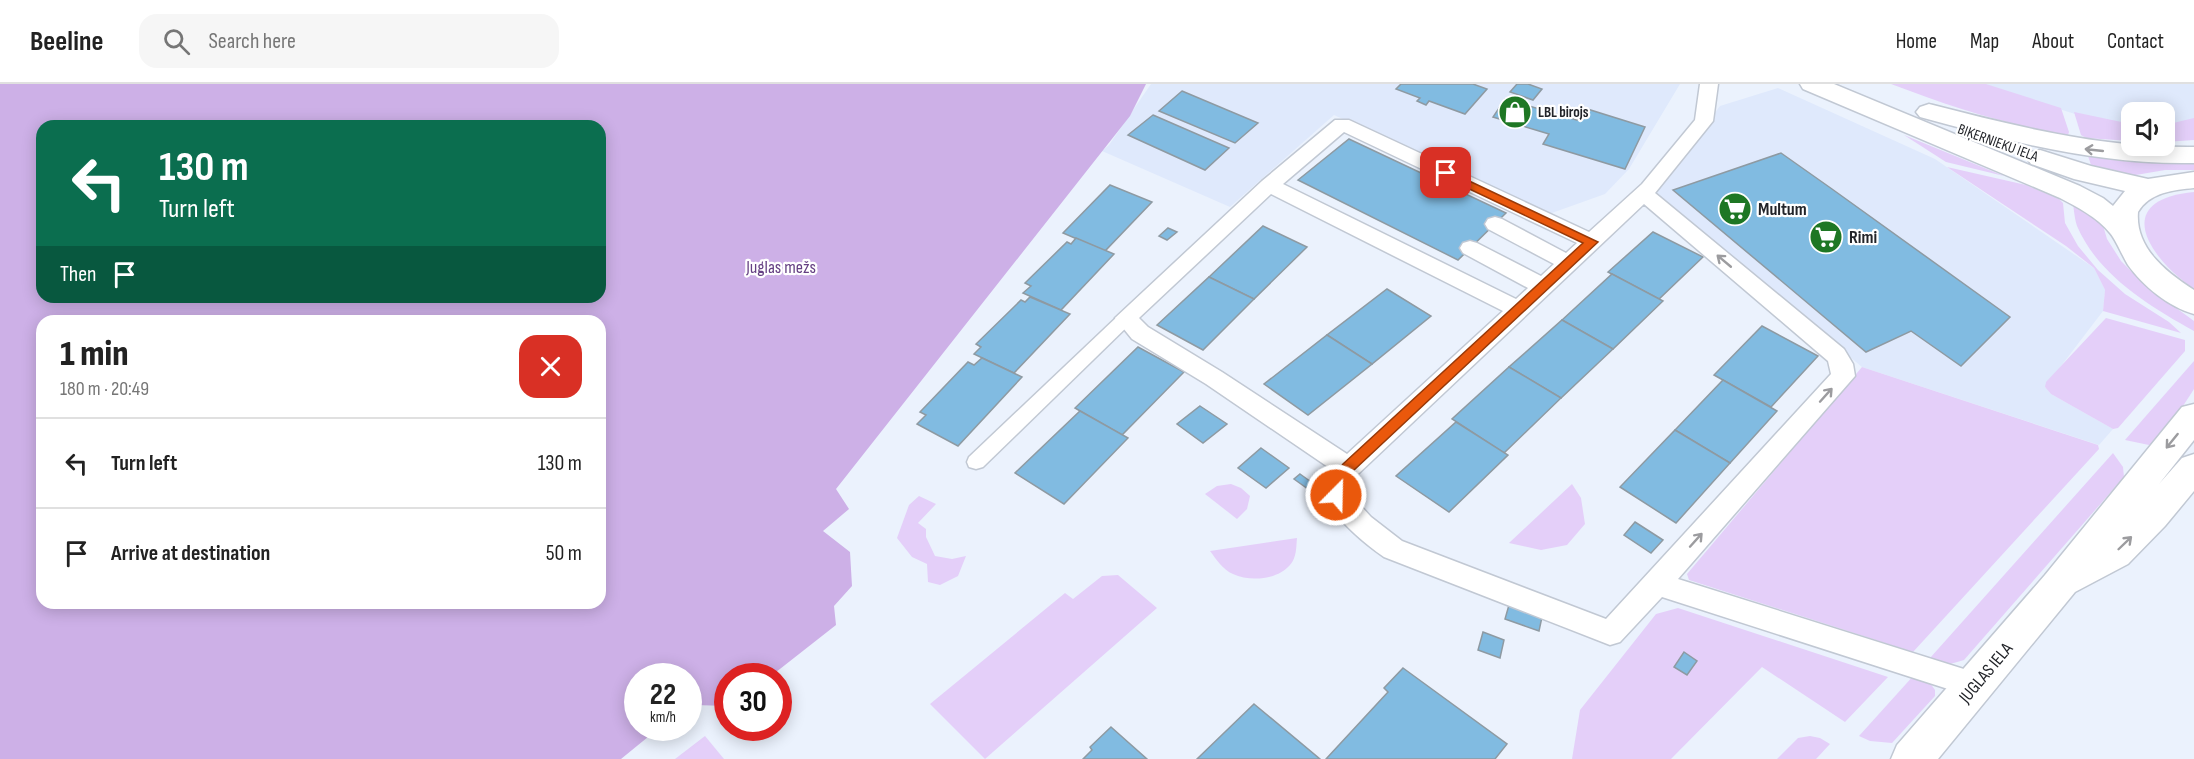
<!DOCTYPE html>
<html lang="en">
<head>
<meta charset="utf-8">
<style>
	body { margin:0; font-family:"Sofia Sans Condensed",sans-serif; background:#f6f6f6; color:#222; height:100vh; display:flex; flex-direction:column; font-size:22px; white-space:nowrap }
	* { box-sizing:border-box; margin:0 }
	p { font-size:20px; color:#767676 }
	.icon { flex:none; width:33px; height:33px; fill:none; stroke:currentColor; stroke-width:2; stroke-linecap:round; stroke-linejoin:round }
	.map { position:relative; flex:1; overflow:hidden }
	.side { position:absolute; left:36px; top:231px; width:570px; height:294px; display:flex; flex-direction:column; background:#fff; border-radius:18px; box-shadow:0 3px 15px #0003 }
	.side>* { flex:none }
	.hud { position:absolute; left:36px; top:36px; width:570px; height:183px; border-radius:18px; box-shadow:0 3px 15px #0003; background:#0b6e4f; color:#fff; overflow:hidden }
	.tools { position:absolute; left:2121px; top:18px; display:grid; gap:12px }
	.tools a { display:grid; place-items:center; width:54px; height:54px; border-radius:12px; background:#fff; box-shadow:0 3px 15px #0003; font-size:30px }
	.speed { position:absolute; left:624px; top:579px; display:flex; gap:12px; font-size:30px; font-weight:700; text-align:center }
	.speed>* { display:grid; place-content:center; width:78px; height:78px; border-radius:50%; background:#fff; box-shadow:0 3px 15px #0003; line-height:1 }
	.speed small { font-size:15px; font-weight:400 }
	.speed .limit { border:9px solid #d22; background:#fff; color:#111 }
	.pin { position:absolute; display:grid; place-items:center; width:51px; height:51px; color:#fff; margin:-26px; border-radius:12px; box-shadow:0 3px 9px #0006 }
	.me { position:absolute; width:66px; margin:-33px; rotate:23deg; stroke-linejoin:round; filter:drop-shadow(0 0 4px #0008) }
	.turn { display:flex; align-items:center; gap:21px; height:126px; padding:0 24px; font-size:27px }
	.turn .icon { width:78px; height:78px; stroke-width:2.5 }
	.turn b { display:block; font-size:42px; line-height:51px }
	.then { display:flex; align-items:center; height:57px; padding:0 24px; background:#0003; gap:12px; font-size:22px }
	.round { display:grid; place-items:center; flex:none; width:63px; height:63px; border-radius:18px; background:#f6f6f6 }
	.summary { display:flex; align-items:center; justify-content:space-between; height:102px; padding:0 24px }
	h1 { font-size:36px; font-weight:800; line-height:45px }
	ul { padding:0; list-style:none }
	li { display:flex; align-items:center; gap:18px; height:90px; padding:0 24px; border-top:2px solid #e0e0e0 }
	li div { flex:1 }
	li b { display:block; font-size:22px }
	li em { font-style:normal }
	header { display:flex; align-items:center; gap:36px; box-sizing:border-box; height:84px; padding:0 30px; background:#fff; border-bottom:2px solid #e0e0e0 }
	header strong { font-size:28px }
	nav { display:flex; gap:33px; margin-inline-start:auto; font-size:21px }
	.search { width:420px; height:54px; background:#f6f6f6; display:flex; align-items:center; gap:15px; box-sizing:border-box; padding:0 21px; border-radius:18px; color:#767676; font-size:22px }
	.map>svg:first-child { display:block }
	.built { fill:#dfe9fc }
	.green { fill:#e4cff9 }
	.forest { fill:#cdb0e7; fill-rule:evenodd }
	.building { fill:#81bbe1; stroke:#8e9aa2; stroke-width:1.5 }
	.lines { fill:none; stroke-linecap:round; stroke-linejoin:round }
	.pedestrian-casing { stroke:#c1c8d3; stroke-width:3 }
	.minor-casing { stroke:#c1c8d3; stroke-width:3 }
	.primary-casing { stroke:#c1c8d3; stroke-width:3 }
	.pedestrian { fill:#fff; fill-rule:evenodd }
	.minor { fill:#fff; fill-rule:evenodd }
	.primary { fill:#fff; fill-rule:evenodd }
	.oneway { stroke:#9c9c9f }
	.route { fill:#ea580c; stroke:#983908; stroke-width:1.5 }
	.labels { text-anchor:middle; dominant-baseline:central; stroke-width:4.5; stroke-linejoin:round; paint-order:stroke }
	.far-poi-label { font-size:15px; font-weight:bold; fill:#222429; stroke:#fff; text-anchor:start }
	.far-street-label { font-size:15px; fill:#222429; stroke:#fff }
	.poi-label { font-size:18px; font-weight:bold; fill:#222429; stroke:#fff; text-anchor:start }
	.park-label { font-size:18px; fill:#654083; stroke:#fff }
	.street-label { font-size:18px; fill:#222429; stroke:#fff }
</style>
</head>
<body>
<header>
<strong>Beeline</strong>
<div class="search"><svg class="icon" aria-label="search" viewBox="0 0 24 24"><circle cx="10" cy="10" r="6"/><path d="M15 15l6 6"/></svg>Search here</div>
<nav><a>Home</a><a>Map</a><a>About</a><a>Contact</a></nav>
</header>
<div class="map">
<svg width="2194" height="675" viewBox="0 0 2194 675">
	<rect width="100%" height="100%" fill="#ebf2fd"/>
	<g class="built">
		<path d="M1151 0H1680L1629 85 1605 110 1549 130 1334 31 1230 123 1102 67 1109 61Z"/>
		<path d="M1981 0H2194V53L2165 54 2164 28H2132L2131 48Z"/>
		<path d="M1778 4 1935 75 2094 184 2105 206 2103 227 2045 303 2051 310 2113 345 2099 361 1862 283 1653 108 1720 22Z"/>
	</g>
	<g class="green">
		<path d="M1891 0H1986L2061 24 2069 48 2068 51C2006 41 1949 22 1891 0Z"/>
		<path d="M2074 28 2131 40V57L2086 54 2081 51Z"/>
		<path d="M2194 34V56L2165 58V41Z"/>
		<path d="M1904 51 2004 92 1946 78Z"/>
		<path d="M2088 72 2194 78V86H2165L2130 92 2093 87Z"/>
		<path d="M1947 83 2026 101 2059 115 2063 119 2065 139 2078 162 2098 186 2125 210 2169 238 2181 249 2103 227 2105 206 2094 184 2066 162Z"/>
		<path d="M2194 108V205C2150 175 2109 116 2194 108Z"/>
		<path d="M2072 114 2102 138 2107 155 2121 177 2146 202 2194 237V247C2149 222 2098 191 2077 142 2074 133 2074 123 2072 114Z"/>
		<path d="M2106 234 2185 256V267L2118 344 2113 345 2051 310 2045 303 2046 298Z"/>
		<path d="M2194 277V305L2161 356 2149 361 2125 356Z"/>
		<path d="M1862 283 2098 361 2099 365 1913 568 1689 496 1687 490Z"/>
		<path d="M2113 369 2123 383 2124 393 1964 576 1950 580 1930 574Z"/>
		<path d="M1231 400 1241 404 1250 412 1247 425 1237 435 1205 410 1217 402Z"/>
		<path d="M1572 400 1581 414 1585 440 1567 461 1541 466 1509 459Z"/>
		<path d="M919 412 936 420 918 439 926 445V453L935 472 952 475 966 472 958 492 940 501 928 498 927 480 912 473 897 454 909 421Z"/>
		<path d="M1297 454C1296 463 1297 473 1290 481 1277 496 1250 498 1233 490 1223 486 1216 475 1210 467Z"/>
		<path d="M1118 491 1157 524 985 675 930 620 1065 509 1073 515 1102 492Z"/>
		<path d="M1678 524 1888 593 1845 638 1762 583 1671 675H1572L1580 626 1656 530Z"/>
		<path d="M1915 590 1930 599 1935 606V612L1892 659 1870 657 1859 652Z"/>
		<path d="M705 652 724 675H675Z"/>
		<path d="M1810 652 1820 654 1830 660 1816 675H1777L1798 654Z"/>
	</g>
	<path class="forest" d="M0 0H1146L1130 32 836 405 849 425 823 447 850 468 852 502 834 522 836 541 771 592H728L727 622 695 621 689 625 688 592H638V644H659L621 675H0ZM42 42H600V213H42ZM42 237H600V519H42Z"/>
	<g class="building">
		<path d="M1401 0H1473L1487 5 1465 30 1429 17 1426 21 1417 17 1420 14 1396 5Z"/>
		<path d="M1517 0H1528L1542 5 1533 16 1510 8Z"/>
		<path d="M1182 7 1258 39 1235 59 1159 27Z"/>
		<path d="M1505 15 1577 36 1584 24 1645 43 1625 85 1543 60 1549 50 1493 33Z"/>
		<path d="M1153 31 1229 64 1205 86 1128 51Z"/>
		<path d="M1349 55 1506 129 1458 176 1298 96Z"/>
		<path d="M1781 69 1832 105 2010 233 1961 282 1911 247 1866 268 1673 106Z"/>
		<path d="M1110 101 1152 118 1105 167 1063 149Z"/>
		<path d="M1263 142 1307 163 1254 215 1209 193Z"/>
		<path d="M1168 144 1177 148 1167 156 1159 152Z"/>
		<path d="M1653 148 1703 173 1659 215 1608 188Z"/>
		<path d="M1076 154 1114 170 1061 226 1023 209 1031 202 1025 199 1067 158 1071 160Z"/>
		<path d="M1612 190 1663 217 1613 265 1562 236Z"/>
		<path d="M1209 193 1254 215 1203 266 1157 241Z"/>
		<path d="M1387 205 1431 232 1372 280 1327 251Z"/>
		<path d="M1030 213 1070 230 1014 289 974 270 981 263 976 260 1021 216 1025 218Z"/>
		<path d="M1562 236 1613 265 1561 314 1509 283Z"/>
		<path d="M1762 242 1818 272 1771 323 1714 291Z"/>
		<path d="M1327 251 1372 280 1308 331 1264 300Z"/>
		<path d="M1138 263 1184 288 1122 351 1075 324Z"/>
		<path d="M982 274 1022 293 958 362 917 340 926 331 920 328 968 278 974 281Z"/>
		<path d="M1509 283 1561 314 1504 369 1452 335Z"/>
		<path d="M1723 296 1777 327 1730 379 1675 346Z"/>
		<path d="M1200 322 1227 340 1203 359 1177 340Z"/>
		<path d="M1080 327 1128 354 1064 420 1015 389Z"/>
		<path d="M1456 338 1508 371 1449 428 1396 392Z"/>
		<path d="M1675 346 1730 379 1676 439 1620 403Z"/>
		<path d="M1261 364 1289 384 1266 404 1238 384Z"/>
		<path d="M1300 390 1321 405 1315 410 1294 395Z"/>
		<path d="M1635 438 1663 456 1651 469 1624 451Z"/>
		<path d="M1509 521 1542 533 1539 547 1505 535Z"/>
		<path d="M1483 548 1504 556 1500 574 1478 566Z"/>
		<path d="M1684 568 1697 577 1687 591 1674 583Z"/>
		<path d="M1403 584 1507 660 1495 675H1326L1388 608 1384 604Z"/>
		<path d="M1254 620 1320 675H1197Z"/>
		<path d="M1111 643 1147 675H1083L1092 666 1090 663Z"/>
	</g>
	<g class="lines">
		<g class="pedestrian-casing">
			<path id="pedestrian" d="M1126 228 1132 230 1134 234 1132 238 983 383 976 385 969 383 967 378 969 373 1120 230Z"/>
		</g>
		<g class="minor-casing">
			<path id="minor" d="M1700 0H1718L1713 37 1655 109 1844 265 1853 280 1855 292 1678 495 1986 592 1990 601 1986 610 1976 614 1662 513 1620 558 1610 561 1384 473C1361 457 1337 436 1323 411L1331 385 1206 300 1132 255 1115 234 1262 97 1335 36H1349L1589 148 1642 100 1695 36ZM1344 48 1577 159 1566 169 1502 135 1495 133 1488 135 1485 140 1488 145 1554 180 1541 192 1477 159 1470 157 1463 159 1460 164 1463 169 1528 204 1516 215 1283 100ZM1271 110 1503 227 1347 370 1222 288 1148 243 1139 234ZM1644 120 1828 277 1831 290 1606 535 1402 457 1371 433 1349 409 1352 396 1357 391Z"/>
		</g>
		<g class="primary-casing">
			<g id="primary">
				<path d="M1800 0H1834L2080 102 2103 114 2113 122 2125 107 2074 95 2031 80 2027 74 2031 68 2040 66 2091 82 2148 95 2194 88V104C2174 106 2150 108 2138 128 2135 164 2166 188 2194 206V230C2169 223 2143 202 2128 181 2122 171 2116 156 2110 149 2097 133 2077 123 2060 114L1803 5Z"/>
				<path d="M1929 20C2019 43 2100 64 2194 63V79C2099 81 2011 58 1920 33L1916 28 1920 23Z"/>
				<path d="M2194 320V356L2159 400 2182 374 2194 370V407L2165 442 2128 480 2075 508 1938 675H1891L1897 661 2045 491 2182 323Z"/>
			</g>
		</g>
		<use href="#pedestrian" class="pedestrian"/>
		<use href="#minor" class="minor"/>
		<use href="#primary" class="primary"/>
	</g>
	<defs><path id="oneway-shaft" d="M-6 0H5M1.5-3L5.5 0L1.5 3" fill="none" stroke-width="1.6" stroke-linecap="round" stroke-linejoin="round" transform="scale(1.5)"/></defs>
	<g class="oneway">
		<use href="#oneway-shaft" transform="translate(2094 66) rotate(-174)"/>
		<use href="#oneway-shaft" transform="translate(1724 177) rotate(-140)"/>
		<use href="#oneway-shaft" transform="translate(1826 311) rotate(-48)"/>
		<use href="#oneway-shaft" transform="translate(2172 357) rotate(129)"/>
		<use href="#oneway-shaft" transform="translate(1696 456) rotate(-48)"/>
		<use href="#oneway-shaft" transform="translate(2125 459) rotate(-44)"/>
	</g>
	<path class="route" d="M1446 86 1598 158 1353 387 1347 394 1341 415H1331L1329 411 1333 392 1343 380 1583 159 1442 92V87Z"/>
	<defs>
		<g id="shop-disc" transform="scale(1.725)"><circle r="9.5" fill="#1e7724" stroke="#fff"/><path d="M-5-2.5h2.3a2.7 3.5 0 0 1 5.4 0H5L5.5 6h-11ZM-1.5-2.5h3a1.5 2.3 0 0 0-3 0Z" fill="#fff"/></g>
		<g id="supermarket-disc" transform="scale(1.725)"><circle r="9.5" fill="#1e7724" stroke="#fff"/><path d="M-6-5.5h2.5l.6 2H6L4.5 2H-2.5L-4.4-4H-6ZM-1.5 3.2a1.3 1.3 0 1 0 .1 0ZM3 3.2a1.3 1.3 0 1 0 .1 0Z" fill="#fff"/></g>
	</defs>
	<g fill-rule="evenodd">
		<use href="#shop-disc" x="1515" y="28"/>
		<use href="#supermarket-disc" x="1735" y="125"/>
		<use href="#supermarket-disc" x="1826" y="153"/>
	</g>
	<g class="labels">
		<g class="far-poi-label">
			<text x="1538" y="28">LBL birojs</text>
		</g>
		<g class="far-street-label">
			<text transform="translate(1998 59) rotate(20)">BIĶERNIEKU IELA</text>
		</g>
		<g class="poi-label">
			<text x="1758" y="125">Multum</text>
			<text x="1849" y="153">Rimi</text>
		</g>
		<g class="park-label">
			<text x="781" y="183">Juglas mežs</text>
		</g>
		<g class="street-label">
			<text transform="translate(1986 589) rotate(-50)">JUGLAS IELA</text>
		</g>
	</g>
</svg>
<div class="tools">
<a><svg class="icon" aria-label="sound" viewBox="0 0 24 24"><path d="M4 9h4l5-4v14l-5-4H4zM17 9q2 3 0 6"/></svg></a>
</div>
<div class="speed"><div>22<small>km/h</small></div><div class="limit">30</div></div>
<div class="pin" style="left:1446px;top:89px;background:#d93025"><svg class="icon" aria-label="arrive" viewBox="0 0 24 24"><path d="M6 21V4h12l-3 4 3 4H6"/></svg></div>
<svg class="me" style="left:1336px;top:411px" viewBox="-20 -20 40 40"><circle r="17" fill="#ea580c" stroke="#fff" stroke-width="3"/><path d="M0-11L8 9 0 5-8 9z" fill="#fff"/></svg>
<div class="hud">
<div class="turn"><svg class="icon" aria-label="left" viewBox="0 0 24 24"><path d="M17 20v-9H6M10 6l-5 5 5 5"/></svg><div><b>130 m</b>Turn left</div></div>
<div class="then">Then<svg class="icon" aria-label="arrive" viewBox="0 0 24 24"><path d="M6 21V4h12l-3 4 3 4H6"/></svg></div>
</div>
<section class="side">
<div class="summary"><div><h1>1 min</h1><p>180 m · 20:49</p></div><a class="round" style="background:#d93025;color:#fff"><svg class="icon" aria-label="close" viewBox="0 0 24 24"><path d="M6 6l12 12M18 6L6 18"/></svg></a></div>
<ul>
<li><svg class="icon" aria-label="left" viewBox="0 0 24 24"><path d="M17 20v-9H6M10 6l-5 5 5 5"/></svg><div><b>Turn left</b></div><em>130 m</em></li>
<li><svg class="icon" aria-label="arrive" viewBox="0 0 24 24"><path d="M6 21V4h12l-3 4 3 4H6"/></svg><div><b>Arrive at destination</b></div><em>50 m</em></li>
</ul>
</section>
</div>
</body>
</html>
